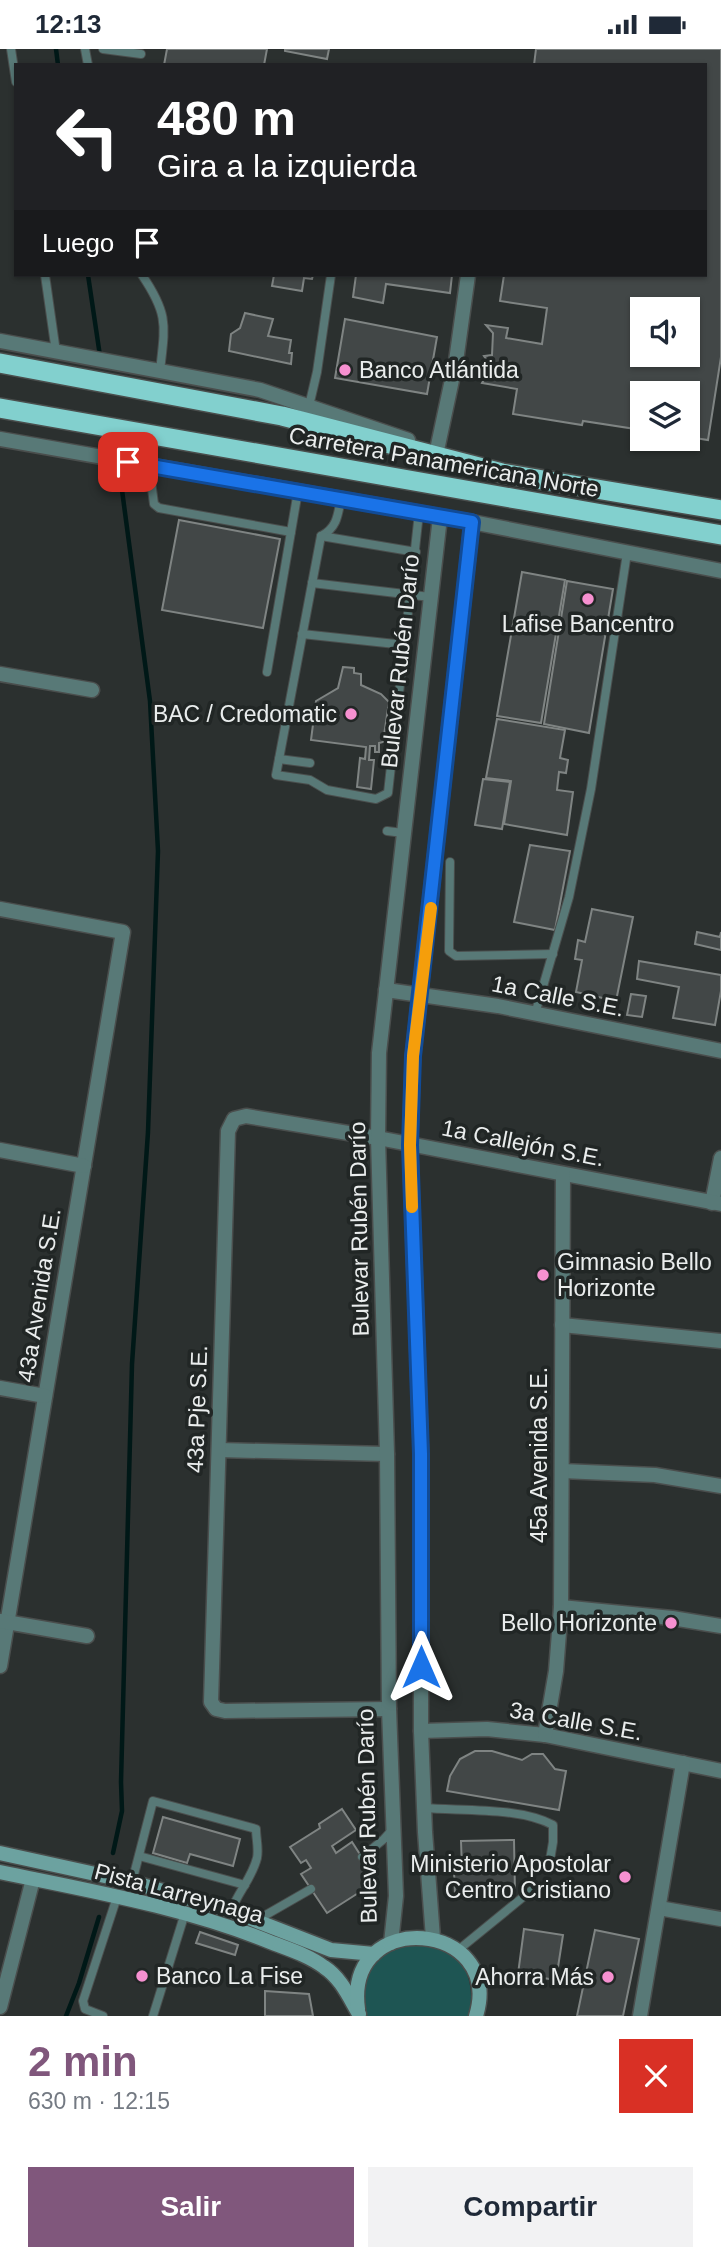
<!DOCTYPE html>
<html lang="es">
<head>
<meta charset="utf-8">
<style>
	body { margin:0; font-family:Helvetica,sans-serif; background:#f2f2f3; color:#1f2937; height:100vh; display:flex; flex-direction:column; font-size:26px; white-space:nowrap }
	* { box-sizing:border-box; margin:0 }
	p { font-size:23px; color:#747a83 }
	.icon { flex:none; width:38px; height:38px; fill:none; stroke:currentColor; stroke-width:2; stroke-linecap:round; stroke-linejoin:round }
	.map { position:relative; height:1967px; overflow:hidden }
	.details { display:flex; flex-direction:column; background:#fff; flex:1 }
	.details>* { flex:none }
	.banner { position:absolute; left:14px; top:14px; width:693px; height:214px; border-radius:0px; box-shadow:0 2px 5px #0004; background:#202124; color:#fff; overflow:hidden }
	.tools { position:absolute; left:630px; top:248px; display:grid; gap:14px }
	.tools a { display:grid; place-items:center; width:70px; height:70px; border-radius:0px; background:#fff; box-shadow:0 2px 5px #0004; font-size:35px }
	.pin { position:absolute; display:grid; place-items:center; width:60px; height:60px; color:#fff; margin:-30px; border-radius:14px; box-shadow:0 4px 10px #0006 }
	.me { position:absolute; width:77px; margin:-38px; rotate:0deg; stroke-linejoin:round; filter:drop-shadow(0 0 5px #0008) }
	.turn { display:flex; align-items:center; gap:24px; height:147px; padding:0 28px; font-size:32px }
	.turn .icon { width:91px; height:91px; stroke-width:2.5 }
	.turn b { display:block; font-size:49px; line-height:60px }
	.then { display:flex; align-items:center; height:66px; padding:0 28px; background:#0003; gap:14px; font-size:26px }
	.round { display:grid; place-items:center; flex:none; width:74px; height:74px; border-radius:0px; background:#f2f2f3 }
	.overview { display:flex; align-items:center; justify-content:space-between; height:119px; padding:0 28px }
	h1 { font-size:42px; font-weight:800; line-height:52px; color:#80577c }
	.button { display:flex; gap:14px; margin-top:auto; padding:14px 28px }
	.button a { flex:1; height:80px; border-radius:0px; background:#80577c; color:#fff; font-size:28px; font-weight:800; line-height:80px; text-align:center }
	.button a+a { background:#f2f2f3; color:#1f2937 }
	.status { display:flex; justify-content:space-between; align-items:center; height:49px; padding:0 35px; background:#fff; direction:ltr }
	.status svg { height:19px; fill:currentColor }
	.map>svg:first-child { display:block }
	.green { fill:#1e5553 }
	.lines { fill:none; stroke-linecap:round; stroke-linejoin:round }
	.stream { stroke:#001817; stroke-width:4.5 }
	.building { fill:#424747; stroke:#7f8483; stroke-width:2; fill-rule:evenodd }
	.service-casing { stroke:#4a4e4d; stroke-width:10 }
	.minor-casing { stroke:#4a4e4d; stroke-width:17 }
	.tertiary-casing { stroke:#4a4e4d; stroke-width:17 }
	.secondary-casing { stroke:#4a4e4d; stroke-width:17 }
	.trunk-casing { stroke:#4a4e4d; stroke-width:22 }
	.service { stroke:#587977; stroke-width:8 }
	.minor { stroke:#587977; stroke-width:14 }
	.tertiary { stroke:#587977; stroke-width:14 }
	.secondary { stroke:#6ca2a0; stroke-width:14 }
	.trunk { stroke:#82d0ce; stroke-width:19 }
	.route-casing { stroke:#114b97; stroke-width:18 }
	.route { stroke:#1a73e8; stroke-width:12 }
	.slow { stroke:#f59e0b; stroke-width:12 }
	.poi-dot { fill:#f690d0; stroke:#212625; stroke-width:2.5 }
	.labels { text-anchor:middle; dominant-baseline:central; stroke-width:7; stroke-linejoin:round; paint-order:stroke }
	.poi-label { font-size:23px; fill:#eaeded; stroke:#212625; text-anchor:end }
	.street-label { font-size:23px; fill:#eaeded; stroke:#212625 }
</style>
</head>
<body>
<div class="status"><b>12:13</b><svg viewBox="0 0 49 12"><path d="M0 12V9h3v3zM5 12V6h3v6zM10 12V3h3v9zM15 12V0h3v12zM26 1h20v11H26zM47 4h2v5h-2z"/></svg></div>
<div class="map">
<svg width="721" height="1967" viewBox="0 0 721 1967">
	<rect width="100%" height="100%" fill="#2b302f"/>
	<path class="green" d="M408 1894C418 1896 433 1895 442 1899 469 1910 475 1942 469 1967H367C361 1947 364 1919 383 1906 390 1901 400 1898 408 1894Z"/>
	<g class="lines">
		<g class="stream">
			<path d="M56 0 58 16"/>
			<path d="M88 226 100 307"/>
			<path d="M113 1804 122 1762 121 1733 132 1315 148 1083 158 802 150 652 120 426"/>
			<path d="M66 1967 79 1934 99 1868"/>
		</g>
	</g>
	<g class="building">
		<path d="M167 0H267L264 16H164Z"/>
		<path d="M285 0H329L327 10 285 2Z"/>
		<path d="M536 0H721V308L708 391 688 388V345H642V381L583 372 582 376 513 365 517 340 482 334 491 317 484 307 492 306 493 284 486 276 508 279 506 289 542 295 547 259 500 252 504 226H705V16H534ZM642 261H688V306H642Z"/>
		<path d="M274 226H313L312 230 304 229 302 242 272 237Z"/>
		<path d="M356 226H452L450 244 386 235 383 254 353 248Z"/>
		<path d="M245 264 273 270 268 287 291 291 289 304H292L291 315 229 302 231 285 240 279Z"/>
		<path d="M345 270 437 288 427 345 335 329Z"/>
		<path d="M179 471 280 490 263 579 162 561Z"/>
		<path d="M522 523 565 531 541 674 497 667Z"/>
		<path d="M567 532 613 540 589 684 544 675Z"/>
		<path d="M343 618 354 619V624L361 625V636L381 645 389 653 383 693 379 694V703H375V697H370L369 711H374L371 740 357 738 360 709 365 710 366 698 311 691 316 652 338 639Z"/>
		<path d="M497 670 565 681 560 709 568 711 566 724 559 723 557 741 573 743 567 786 504 775 511 732 486 729Z"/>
		<path d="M483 730 510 733 502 780 475 776Z"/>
		<path d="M530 796 570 802 555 881 514 873Z"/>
		<path d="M592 860 633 868 616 952 576 943 582 911 575 910 578 891 585 893Z"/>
		<path d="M697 883 720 888 721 883V901L695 895Z"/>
		<path d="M639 912 721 926V942L715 976 673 969 679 938 637 930Z"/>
		<path d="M631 945 646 947 642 968 627 966Z"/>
		<path d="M475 1702H492L522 1711 532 1705H543L555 1720 566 1722 559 1761 447 1742 450 1727 460 1710Z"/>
		<path d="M342 1760 356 1781 332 1797 336 1804 352 1793 377 1832 327 1864 301 1825 311 1819 306 1811 301 1814 290 1798 320 1779 319 1775Z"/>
		<path d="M163 1768 240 1790 233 1817 190 1805 187 1814 153 1804Z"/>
		<path d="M514 1791 515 1844 455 1846 454 1821H462L461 1792Z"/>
		<path d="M524 1880 563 1886 556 1931 518 1925Z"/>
		<path d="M595 1881 639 1890 623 1967H577Z"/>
		<path d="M200 1883 238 1896 235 1906 196 1894Z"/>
		<path d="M265 1942 309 1945 313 1967H265Z"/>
	</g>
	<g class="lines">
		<g class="service-casing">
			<g id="service">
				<path d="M11 0 16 33"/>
				<path d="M85 0 88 16"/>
				<path d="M103 0 141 5"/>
				<path d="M45 226 56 303"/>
				<path d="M142 226C169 266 165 276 160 322"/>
				<path d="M309 357 317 323 331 226"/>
				<path d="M149 417 154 455 159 459 291 483"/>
				<path d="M341 449C338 466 337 479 321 487L276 726 310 731 327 741 376 750 388 744 419 464"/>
				<path d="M321 487 416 503"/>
				<path d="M312 534 430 548"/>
				<path d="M302 585 405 596"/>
				<path d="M267 623 298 442"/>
				<path d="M279 710 310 714"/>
				<path d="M387 782 403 784"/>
				<path d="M450 813 449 902 456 907 553 905"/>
				<path d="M535 965 569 848 591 740 627 504"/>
				<path d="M424 1759C463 1762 519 1758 553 1776V1793L549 1817"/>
				<path d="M139 1807 245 1836"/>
				<path d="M362 1808 384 1790 393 1780"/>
				<path d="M132 1833 153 1752 256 1780C256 1789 259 1800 257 1809 252 1829 238 1843 231 1862"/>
				<path d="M257 1871 311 1840"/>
				<path d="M457 1902 533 1840 558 1843"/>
				<path d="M103 1967 85 1960 83 1952 117 1848"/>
				<path d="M153 1967 185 1864"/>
			</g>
		</g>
		<g class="minor-casing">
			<g id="minor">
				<path d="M437 401 456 312 468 226"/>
				<path d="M0 625 92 641"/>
				<path d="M0 860 123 883 0 1617"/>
				<path d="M386 941 498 957 721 1002"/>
				<path d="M0 1101 84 1117"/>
				<path d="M712 1154 721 1109"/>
				<path d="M562 1276 721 1292"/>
				<path d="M0 1339 45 1347"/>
				<path d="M219 1401 387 1405"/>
				<path d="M562 1422 655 1426 721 1437"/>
				<path d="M561 1558 672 1569 721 1577"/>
				<path d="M0 1572 87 1587"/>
				<path d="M389 1660 225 1662 216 1660 211 1653 228 1082 234 1070 246 1067 378 1089 721 1155"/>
				<path d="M421 1682 487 1680 545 1686 721 1722"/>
				<path d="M545 1686 556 1622 561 1558 563 1125"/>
				<path d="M659 1859 721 1870"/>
				<path d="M0 1958 33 1830"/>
				<path d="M640 1967 683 1714"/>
			</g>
		</g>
		<g class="tertiary-casing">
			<g id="tertiary">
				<path d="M0 292 260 341 408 391"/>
				<path d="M0 390 472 473 721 522"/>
				<path d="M433 1889 425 1783 421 1682V1405L410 1096 413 1007 472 473"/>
				<path d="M391 1894 396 1847 389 1660 387 1405 378 1089 379 1004 440 468"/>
			</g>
		</g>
		<g class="secondary-casing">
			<g id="secondary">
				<path d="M0 1804 132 1833 231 1862 331 1901 374 1905"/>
				<path d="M0 1823C91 1842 184 1858 270 1893 288 1900 308 1906 324 1918 341 1929 349 1948 359 1965"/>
				<path d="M358 1960C344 1857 505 1872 476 1967"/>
			</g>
		</g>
		<g class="trunk-casing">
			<g id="trunk">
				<path d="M0 314 282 367 502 424 721 461"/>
				<path d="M0 359 721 486"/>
			</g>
		</g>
		<use href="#service" class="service"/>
		<use href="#minor" class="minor"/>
		<use href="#tertiary" class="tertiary"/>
		<use href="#secondary" class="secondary"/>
		<use href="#trunk" class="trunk"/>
	</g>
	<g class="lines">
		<g class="route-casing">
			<path id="route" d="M128 413 472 473 413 1007 410 1096 421 1405V1618"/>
		</g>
		<use href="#route" class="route"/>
		<path class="slow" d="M412 1158 410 1096 413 1007 431 859"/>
	</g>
	<g class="poi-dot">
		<circle cx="345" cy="321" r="7"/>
		<circle cx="588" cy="550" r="7"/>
		<circle cx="351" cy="665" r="7"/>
		<circle cx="543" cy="1226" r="7"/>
		<circle cx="671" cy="1574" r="7"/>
		<circle cx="625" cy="1828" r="7"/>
		<circle cx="142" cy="1927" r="7"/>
		<circle cx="608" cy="1928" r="7"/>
	</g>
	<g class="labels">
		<g class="poi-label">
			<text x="359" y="321" text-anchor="start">Banco Atlántida</text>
			<text x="588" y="575" text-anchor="middle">Lafise Bancentro</text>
			<text x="337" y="665">BAC / Credomatic</text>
			<text x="557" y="1213" text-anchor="start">Gimnasio Bello<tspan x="557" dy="26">Horizonte</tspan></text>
			<text x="657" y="1574">Bello Horizonte</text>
			<text x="611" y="1815">Ministerio Apostolar<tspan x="611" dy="26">Centro Cristiano</tspan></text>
			<text x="156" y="1927" text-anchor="start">Banco La Fise</text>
			<text x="594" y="1928">Ahorra Más</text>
		</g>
		<g class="street-label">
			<text transform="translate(444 413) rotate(10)">Carretera Panamericana Norte</text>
			<text transform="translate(400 612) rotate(-84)">Bulevar Rubén Darío</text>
			<text transform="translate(558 947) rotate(11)">1a Calle S.E.</text>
			<text transform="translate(523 1094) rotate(11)">1a Callejón S.E.</text>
			<text transform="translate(359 1180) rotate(-91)">Bulevar Rubén Darío</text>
			<text transform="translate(39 1246) rotate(-81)">43a Avenida S.E.</text>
			<text transform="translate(197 1360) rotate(-88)">43a Pje S.E.</text>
			<text transform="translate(539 1406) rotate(-90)">45a Avenida S.E.</text>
			<text transform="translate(576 1672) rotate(10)">3a Calle S.E.</text>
			<text transform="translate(367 1767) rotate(-91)">Bulevar Rubén Darío</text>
			<text transform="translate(179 1844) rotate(15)">Pista Larreynaga</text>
		</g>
	</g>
</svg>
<div class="tools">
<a><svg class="icon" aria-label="sound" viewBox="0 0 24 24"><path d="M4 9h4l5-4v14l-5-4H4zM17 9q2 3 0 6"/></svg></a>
<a><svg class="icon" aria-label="layers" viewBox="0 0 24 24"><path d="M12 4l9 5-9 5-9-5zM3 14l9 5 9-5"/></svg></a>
</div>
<div class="pin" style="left:128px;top:413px;background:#d93025"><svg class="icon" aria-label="arrive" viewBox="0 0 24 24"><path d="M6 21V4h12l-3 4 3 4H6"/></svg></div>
<svg class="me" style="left:421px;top:1618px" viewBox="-20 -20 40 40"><path d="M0-17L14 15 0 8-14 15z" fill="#1a73e8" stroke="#fff" stroke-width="4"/></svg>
<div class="banner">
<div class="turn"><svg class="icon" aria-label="left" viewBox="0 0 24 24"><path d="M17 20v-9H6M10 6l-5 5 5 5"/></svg><div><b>480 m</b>Gira a la izquierda</div></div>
<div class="then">Luego<svg class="icon" aria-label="arrive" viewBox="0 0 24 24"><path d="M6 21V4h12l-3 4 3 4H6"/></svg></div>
</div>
</div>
<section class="details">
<div class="overview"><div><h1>2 min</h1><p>630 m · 12:15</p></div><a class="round" style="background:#d93025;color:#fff"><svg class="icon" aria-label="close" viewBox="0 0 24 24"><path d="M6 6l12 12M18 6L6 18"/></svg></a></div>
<div class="button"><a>Salir</a><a>Compartir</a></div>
</section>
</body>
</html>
